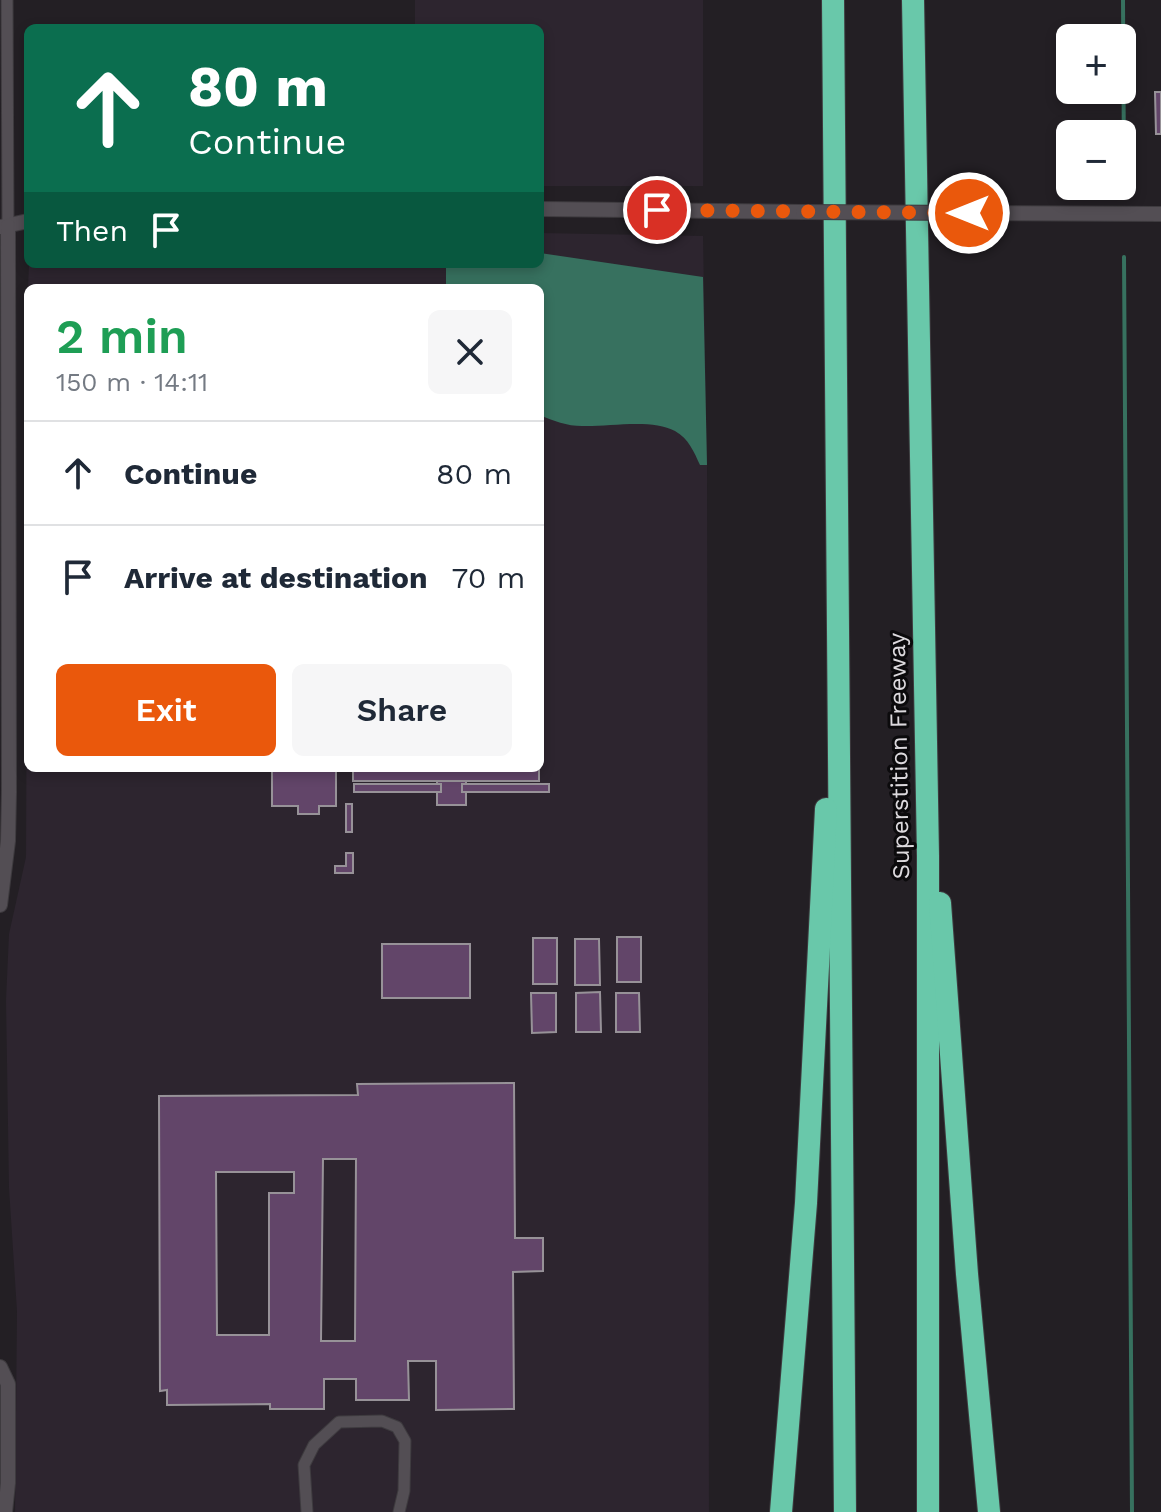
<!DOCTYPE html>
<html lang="en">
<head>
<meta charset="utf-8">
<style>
	body { margin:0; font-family:"Work Sans",sans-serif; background:#f6f6f7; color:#1f2937; height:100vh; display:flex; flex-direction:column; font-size:30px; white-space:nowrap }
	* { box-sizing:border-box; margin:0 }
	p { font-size:26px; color:#747a83 }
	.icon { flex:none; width:44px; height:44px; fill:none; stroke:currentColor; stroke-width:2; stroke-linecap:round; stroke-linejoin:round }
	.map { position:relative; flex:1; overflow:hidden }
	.side { position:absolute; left:24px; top:284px; width:520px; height:488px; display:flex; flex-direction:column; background:#fff; border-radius:12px; box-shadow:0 4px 12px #0003 }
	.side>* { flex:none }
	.top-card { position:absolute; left:24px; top:24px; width:520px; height:244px; border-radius:12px; box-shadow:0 4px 12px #0003; background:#0b6e4f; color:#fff; overflow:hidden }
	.fabs { position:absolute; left:1056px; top:24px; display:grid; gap:16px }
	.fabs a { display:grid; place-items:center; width:80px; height:80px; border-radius:12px; background:#fff; box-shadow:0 4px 12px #0003; font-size:40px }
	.pin { position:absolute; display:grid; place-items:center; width:68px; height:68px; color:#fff; margin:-34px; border:4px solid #fff; border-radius:50%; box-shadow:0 2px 8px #0007 }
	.me { position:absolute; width:88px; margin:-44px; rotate:270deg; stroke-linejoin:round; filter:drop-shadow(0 0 6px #0008) }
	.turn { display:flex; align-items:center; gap:28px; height:168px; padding:0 32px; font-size:36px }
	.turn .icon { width:104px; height:104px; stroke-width:2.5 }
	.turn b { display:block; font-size:56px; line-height:68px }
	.then { display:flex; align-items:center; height:76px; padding:0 32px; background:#0003; gap:16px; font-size:30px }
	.round { display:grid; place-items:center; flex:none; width:84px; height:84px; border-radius:12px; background:#f6f6f7 }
	.summary { display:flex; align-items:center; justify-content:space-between; height:136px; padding:0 32px }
	h1 { font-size:48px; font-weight:600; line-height:60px; color:#1e9e55 }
	.cta { display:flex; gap:16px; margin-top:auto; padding:16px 32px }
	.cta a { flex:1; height:92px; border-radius:12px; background:#ea580c; color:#fff; font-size:32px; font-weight:600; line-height:92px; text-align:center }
	.cta a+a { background:#f6f6f7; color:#1f2937 }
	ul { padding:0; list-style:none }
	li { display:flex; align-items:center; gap:24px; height:104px; padding:0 32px; border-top:2px solid #e0e1e3 }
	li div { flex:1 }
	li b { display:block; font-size:30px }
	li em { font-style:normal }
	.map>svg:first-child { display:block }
	.built { fill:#2d252f }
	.water { fill:#37715f }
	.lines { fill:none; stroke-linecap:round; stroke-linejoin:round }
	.stream { stroke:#37715f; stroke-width:4 }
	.building { fill:#624569; stroke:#979298; stroke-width:2; fill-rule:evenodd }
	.minor-casing { stroke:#3e3b3f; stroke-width:13 }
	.tertiary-casing { stroke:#3e3b3f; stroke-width:16 }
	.motorway-casing { stroke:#3e3b3f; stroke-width:24 }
	.minor { stroke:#534e54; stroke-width:11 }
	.tertiary { stroke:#534e54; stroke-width:14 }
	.motorway { stroke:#69c8aa; stroke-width:22 }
	.tertiary-bridge-casing { stroke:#3e3b3f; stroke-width:16; stroke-linecap:butt }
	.tertiary-bridge { stroke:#534e54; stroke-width:14 }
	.route { stroke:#ea580c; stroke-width:14; stroke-dasharray:0 25.2 }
	.labels { text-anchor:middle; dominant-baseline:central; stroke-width:6; stroke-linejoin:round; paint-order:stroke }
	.street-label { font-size:24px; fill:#dcd9dd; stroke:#0b0a0c }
</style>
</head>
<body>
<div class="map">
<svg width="1161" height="1512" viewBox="0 0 1161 1512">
	<rect width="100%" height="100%" fill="#231f24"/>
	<g class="built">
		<path d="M415 0H703V186H540V28H415Z"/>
		<path d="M540 233 703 236 707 465 709 1512H15L17 1311 9 1188 6 1000 9 934 26 857 28 405V768H540V288H28L29 264H540Z"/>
	</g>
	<path class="water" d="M540 253 703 277 707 465H700C694 452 689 439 675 431 652 418 608 427 582 426 567 426 553 421 540 415V288H446V264H540Z"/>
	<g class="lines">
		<g class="stream">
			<path d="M1123 0 1124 172"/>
			<path d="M1124 257 1132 1512"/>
		</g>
	</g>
	<g class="building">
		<path d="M1155 92H1161V134H1156Z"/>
		<path d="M272 768H336V806H319V814H298V806H272Z"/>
		<rect x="353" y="768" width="186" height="13"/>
		<rect x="437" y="781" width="29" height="24"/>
		<rect x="354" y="784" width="87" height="8"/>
		<rect x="462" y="784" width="87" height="8"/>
		<rect x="346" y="804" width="6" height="28"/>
		<path d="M346 853H353V873H335V866H346Z"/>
		<rect x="617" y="937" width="24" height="45"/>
		<rect x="533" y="938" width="24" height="46"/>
		<path d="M575 939H599L600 985H575Z"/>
		<rect x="382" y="944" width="88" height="54"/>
		<path d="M600 992 601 1032H576V993Z"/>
		<path d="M531 993H556V1032L532 1033Z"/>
		<path d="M616 993H639L640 1032H616Z"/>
		<path d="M514 1083 515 1238H543V1271L513 1272 514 1409 436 1410V1361H408L409 1400H356V1379H324V1409H270V1404L167 1405V1390L160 1391 159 1096 358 1095 357 1084ZM323 1159H356L355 1341H321ZM216 1172H294V1193H269V1335H217Z"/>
	</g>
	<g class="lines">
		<g class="minor-casing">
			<g id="minor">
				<path d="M7 0 8 226"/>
				<path d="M307 1512 304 1465 314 1445 339 1422 382 1421 397 1427 405 1441 404 1491 399 1512"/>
			</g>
		</g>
		<g class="tertiary-casing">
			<g id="tertiary">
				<path d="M540 209 803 212"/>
				<path d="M969 213 1161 214"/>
				<path d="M1 227 28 221"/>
				<path d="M0 905 8 841 9 792 8 226"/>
				<path d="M0 1367 8 1384V1483L5 1512"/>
			</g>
		</g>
		<g class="motorway-casing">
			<g id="motorway">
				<path d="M833 0 845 1512"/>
				<path d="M913 0 928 856V1512"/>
				<path d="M940 903 967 1274 989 1512"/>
				<path d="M781 1512 806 1203 826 809"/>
			</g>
		</g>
		<use href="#minor" class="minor"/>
		<use href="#tertiary" class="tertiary"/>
		<use href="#motorway" class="motorway"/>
		<g class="tertiary-bridge-casing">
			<path id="tertiary-bridge" d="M803 212 969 213"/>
		</g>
		<use href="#tertiary-bridge" class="tertiary-bridge"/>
	</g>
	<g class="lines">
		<path class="route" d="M657 210 969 213"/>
	</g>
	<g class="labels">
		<g class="street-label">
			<text transform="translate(899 756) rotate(-91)">Superstition Freeway</text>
		</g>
	</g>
</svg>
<div class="fabs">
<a>+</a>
<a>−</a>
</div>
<div class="pin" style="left:657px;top:210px;background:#d93025"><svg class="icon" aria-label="arrive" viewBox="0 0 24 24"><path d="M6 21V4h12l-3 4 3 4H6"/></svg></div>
<svg class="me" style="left:969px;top:213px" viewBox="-20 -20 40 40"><circle r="17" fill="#ea580c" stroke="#fff" stroke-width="3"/><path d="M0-11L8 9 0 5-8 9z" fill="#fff"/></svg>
<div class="top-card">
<div class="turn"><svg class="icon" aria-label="ahead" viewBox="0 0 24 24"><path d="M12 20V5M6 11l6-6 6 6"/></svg><div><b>80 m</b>Continue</div></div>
<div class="then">Then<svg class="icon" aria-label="arrive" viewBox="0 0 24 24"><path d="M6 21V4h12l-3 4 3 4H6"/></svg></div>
</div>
<section class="side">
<div class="summary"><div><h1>2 min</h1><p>150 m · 14:11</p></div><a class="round"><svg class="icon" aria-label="close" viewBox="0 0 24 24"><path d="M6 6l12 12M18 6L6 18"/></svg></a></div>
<ul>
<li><svg class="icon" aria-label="ahead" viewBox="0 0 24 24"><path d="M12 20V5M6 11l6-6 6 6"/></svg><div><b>Continue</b></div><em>80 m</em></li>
<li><svg class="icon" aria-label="arrive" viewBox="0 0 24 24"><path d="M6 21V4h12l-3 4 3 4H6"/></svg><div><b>Arrive at destination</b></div><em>70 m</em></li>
</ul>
<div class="cta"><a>Exit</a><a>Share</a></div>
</section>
</div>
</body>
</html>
